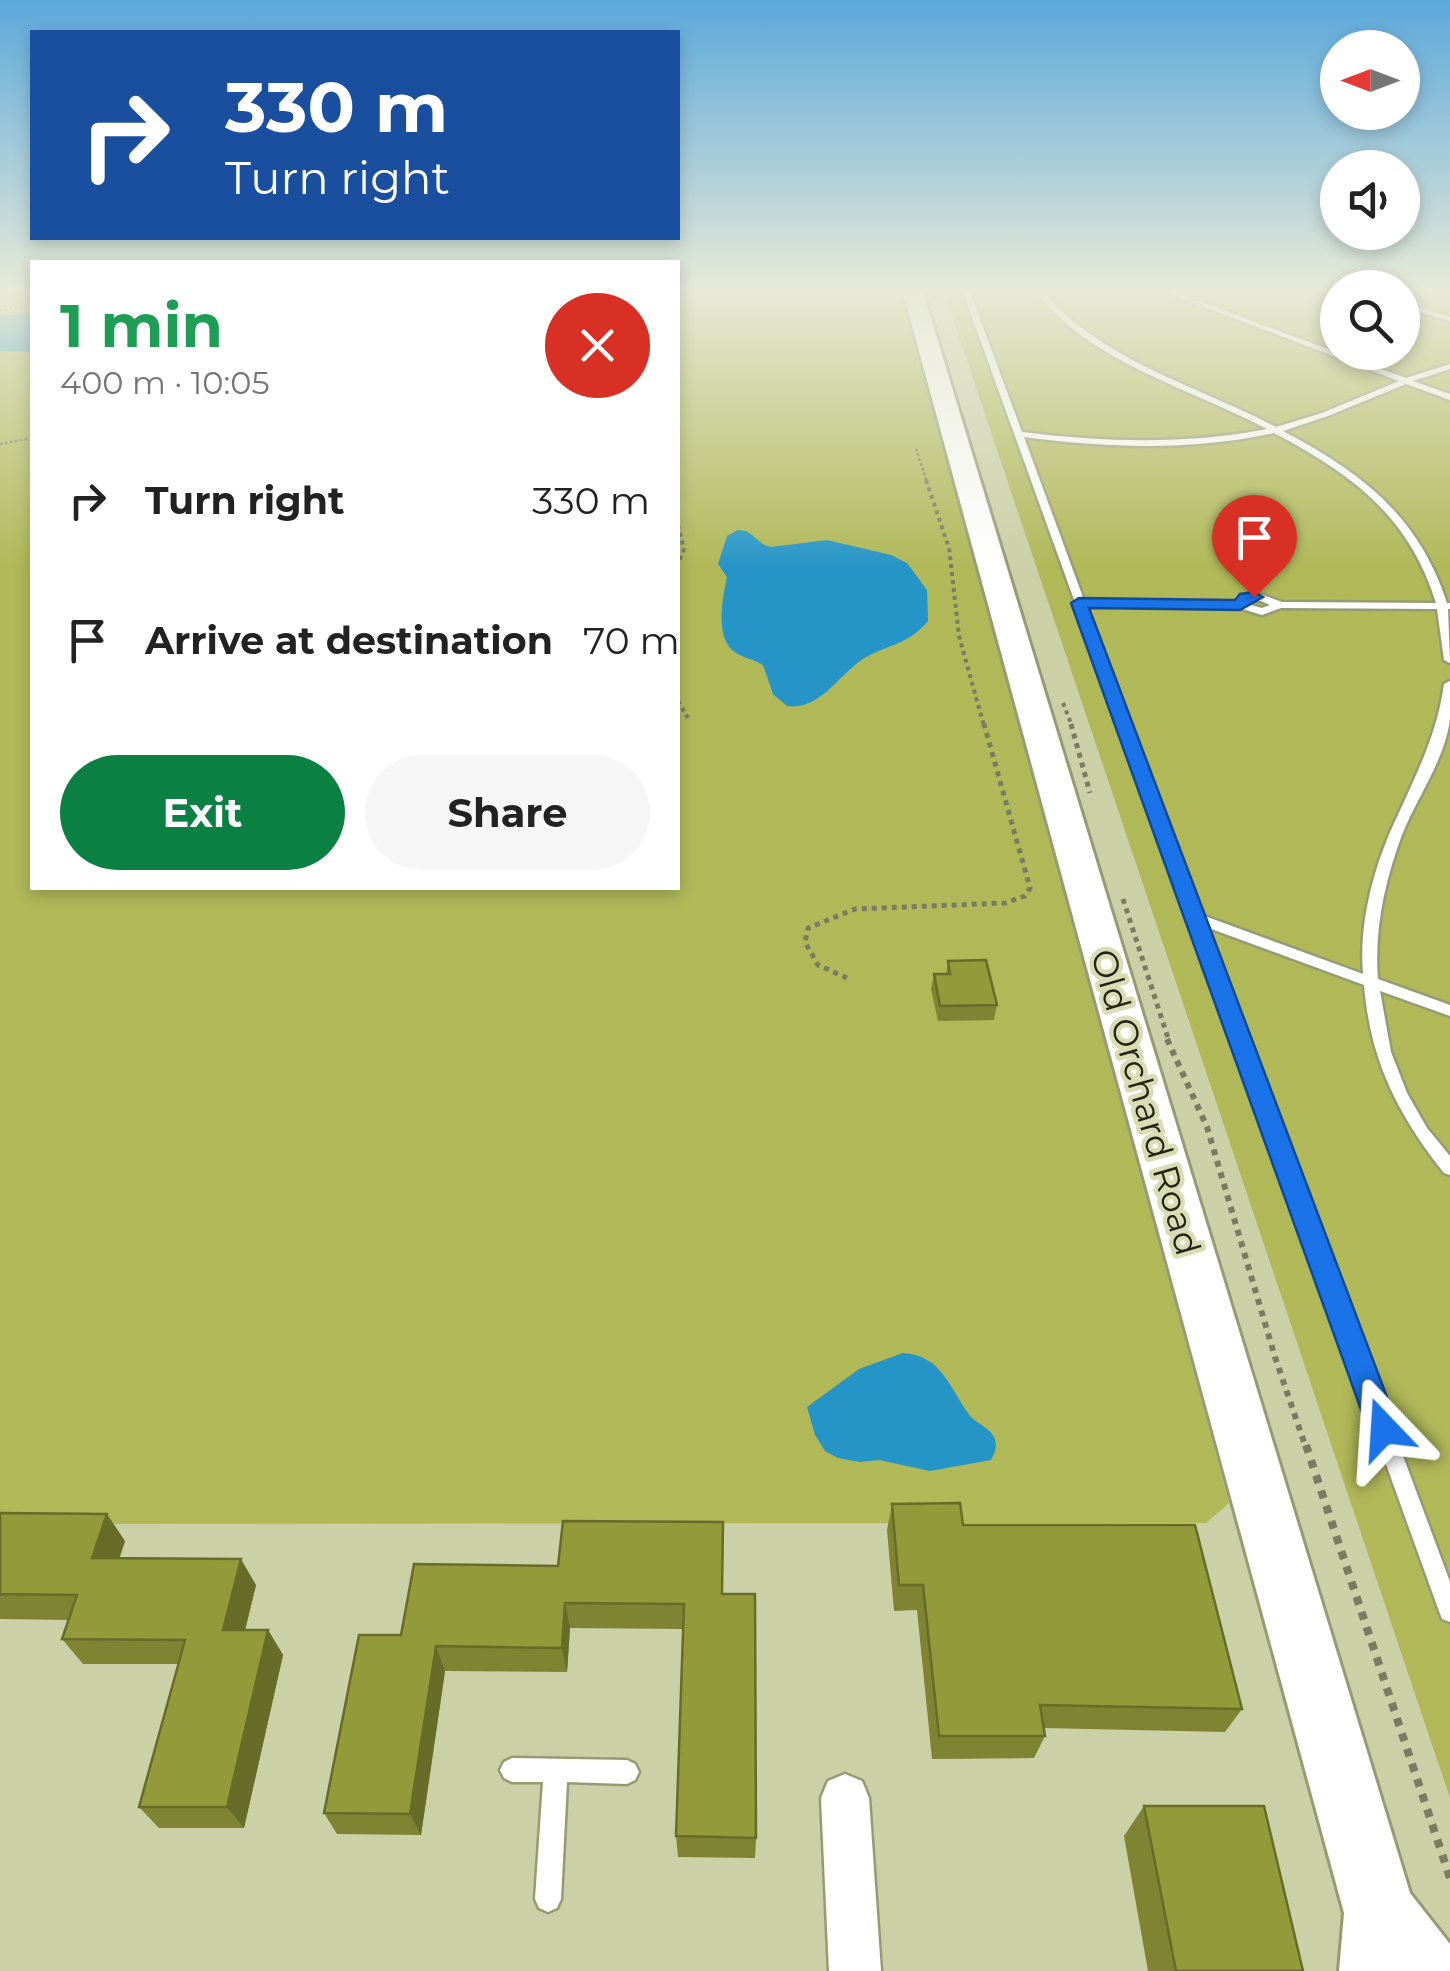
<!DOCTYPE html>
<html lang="en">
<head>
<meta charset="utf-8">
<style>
	body { margin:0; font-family:Montserrat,sans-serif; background:#f6f6f6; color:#222; height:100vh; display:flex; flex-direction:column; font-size:38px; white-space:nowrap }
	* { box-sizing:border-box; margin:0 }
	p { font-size:32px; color:#767676 }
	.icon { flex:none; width:55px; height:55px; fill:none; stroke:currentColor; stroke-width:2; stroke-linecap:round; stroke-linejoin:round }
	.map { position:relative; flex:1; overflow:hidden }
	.drawer { position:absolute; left:30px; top:260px; width:650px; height:630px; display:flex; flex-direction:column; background:#fff; border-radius:0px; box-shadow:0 5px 15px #0003 }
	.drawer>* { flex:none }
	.hud { position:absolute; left:30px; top:30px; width:650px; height:210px; border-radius:0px; box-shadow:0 5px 15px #0003; background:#1a4fa0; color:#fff; overflow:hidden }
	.needle { width:65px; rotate:270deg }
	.tools { position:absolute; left:1320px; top:30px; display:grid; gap:20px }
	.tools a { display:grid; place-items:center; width:100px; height:100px; border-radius:50%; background:#fff; box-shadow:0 5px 15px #0003; font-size:50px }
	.pin { position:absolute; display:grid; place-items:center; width:85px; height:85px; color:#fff; margin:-102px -42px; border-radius:50% 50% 50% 0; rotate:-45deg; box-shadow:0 0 10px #0007 }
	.pin .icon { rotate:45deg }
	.me { position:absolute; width:110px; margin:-55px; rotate:340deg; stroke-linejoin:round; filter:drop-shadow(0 0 8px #0008) }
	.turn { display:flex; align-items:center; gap:35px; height:210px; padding:0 30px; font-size:45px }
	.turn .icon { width:130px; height:130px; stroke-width:2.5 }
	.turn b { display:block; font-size:70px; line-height:85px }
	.round { display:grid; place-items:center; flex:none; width:105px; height:105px; border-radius:52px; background:#f6f6f6 }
	.summary { display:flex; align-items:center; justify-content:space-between; height:170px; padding:0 30px }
	h1 { font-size:60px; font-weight:700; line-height:75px; color:#1e9e55 }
	.action { display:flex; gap:20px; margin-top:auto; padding:20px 30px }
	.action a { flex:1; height:115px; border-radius:60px; background:#0b8043; color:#fff; font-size:40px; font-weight:700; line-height:115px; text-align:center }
	.action a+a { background:#f6f6f6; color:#222 }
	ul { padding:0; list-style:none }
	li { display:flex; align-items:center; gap:30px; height:140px; padding:0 30px }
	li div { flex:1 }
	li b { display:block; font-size:38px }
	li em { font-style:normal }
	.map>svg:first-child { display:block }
	.green { fill:#b0b858 }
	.water { fill:#2595c7 }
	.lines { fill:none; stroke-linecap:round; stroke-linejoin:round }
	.service-casing { stroke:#979b74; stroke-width:5 }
	.minor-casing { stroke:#979b74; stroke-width:5 }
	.secondary-casing { stroke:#979b74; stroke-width:6 }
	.path-far4 { stroke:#797c60; stroke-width:2.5; stroke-dasharray:2.5 2.5; stroke-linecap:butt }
	.path-far3 { stroke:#797c60; stroke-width:4; stroke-dasharray:4 4; stroke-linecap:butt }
	.path-far2 { stroke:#797c60; stroke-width:5; stroke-dasharray:5 5; stroke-linecap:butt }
	.path-far1 { stroke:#797c60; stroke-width:6; stroke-dasharray:6 6; stroke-linecap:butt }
	.path { stroke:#797c60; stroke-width:8; stroke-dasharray:8 8; stroke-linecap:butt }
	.service { fill:#fff; fill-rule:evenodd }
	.minor { fill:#fff; fill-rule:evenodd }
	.secondary { fill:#fff; fill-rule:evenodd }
	.wall { fill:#7e8431 }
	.shaded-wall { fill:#676c28 }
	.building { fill:#939a39; stroke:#676c28; stroke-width:2.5 }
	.route { fill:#1a73e8; stroke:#114b97; stroke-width:2.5 }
	.labels { text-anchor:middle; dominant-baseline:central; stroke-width:9; stroke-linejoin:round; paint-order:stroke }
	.street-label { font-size:35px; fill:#232516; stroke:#d8ddb4 }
</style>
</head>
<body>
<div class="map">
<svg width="1450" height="1971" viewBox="0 0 1450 1971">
	<rect width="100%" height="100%" fill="#cbd0a7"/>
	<g class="green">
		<path d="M0 292H32V888H678V292H904L1229 1503 1206 1523 0 1524Z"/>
		<path d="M944 292H1337L1338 352H1402L1403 292H1450V1798Z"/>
	</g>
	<g class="water">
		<path d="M32 312V352L0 351V316Z"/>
		<path d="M738 530C754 530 756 544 771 547L827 540 891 555 907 563 927 590 928 621C909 644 890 644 866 657 840 672 821 711 787 706L773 694 763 665C753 659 740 657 732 650 715 634 723 596 727 577L718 564 727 536Z"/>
		<path d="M903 1353C942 1355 950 1389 970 1416 977 1424 989 1427 994 1437 998 1446 995 1452 991 1460L930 1471 879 1460 860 1462 838 1458 825 1451 815 1435 807 1407 859 1369Z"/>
	</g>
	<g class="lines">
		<g class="service-casing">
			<g id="service">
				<path d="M963 292H970L1022 432C1104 442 1185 445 1267 429 1194 390 1086 361 1037 292H1044C1102 361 1198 386 1276 427L1322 413 1399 381 1165 292H1174L1406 378 1450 364V369L1413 381 1450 394V400L1406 384 1328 416 1283 431C1361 472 1419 516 1447 603H1450V609H1448L1450 663 1444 660 1437 609 1281 608 1262 615 1239 608 1087 606 1202 915 1363 974C1359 925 1372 874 1391 830 1413 781 1437 737 1444 684L1450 681C1450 693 1450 707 1450 719 1445 760 1417 797 1402 835 1385 880 1374 930 1378 979L1450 1005V1016L1380 991 1391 1052 1407 1093 1427 1128 1450 1156V1175L1444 1173C1398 1115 1370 1060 1364 985L1206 927 1450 1582V1622L1442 1619 1439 1611ZM1274 433C1352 474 1409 516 1436 603L1282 602 1263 595 1242 596 1237 602 1084 600 1024 437C1108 448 1191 451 1274 433ZM1249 601H1261L1270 605 1262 608 1247 604Z"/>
				<path d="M1402 302 1450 317V321L1402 307Z"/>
				<path d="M512 1758 627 1760 635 1764 639 1772 635 1780 627 1784 567 1782 561 1899 557 1908 548 1912 539 1908 535 1899 543 1782H512L504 1778 500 1770 504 1762Z"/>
			</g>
		</g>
		<g class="minor-casing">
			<path id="minor" d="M845 1774 862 1781 869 1798 881 1971H829L821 1798 828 1781Z"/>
		</g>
		<g class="secondary-casing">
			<path id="secondary" d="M903 292H923L1410 1893 1450 1944V1971H1339L1344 1913Z"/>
		</g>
		<g class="path-far4">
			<path d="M0 311 32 304"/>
			<path d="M0 444 32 438"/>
			<path d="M916 449 927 482"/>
		</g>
		<g class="path-far3">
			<path d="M926 480 949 548 959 636 984 726"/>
			<path d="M678 525 684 549 678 564"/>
			<path d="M678 701 688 718"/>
			<path d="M1063 703 1072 726"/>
		</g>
		<g class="path-far2">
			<path d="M1071 724 1090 793"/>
			<path d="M1123 899 1169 1041"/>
			<path d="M847 978 818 965 805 942 808 928 855 909 1005 903 1025 896 1030 888 984 724"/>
		</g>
		<path class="path-far1" d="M1167 1039 1207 1127 1275 1357 1306 1448"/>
		<path class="path" d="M1306 1445 1450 1878"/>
		<use href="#service" class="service"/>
		<use href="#minor" class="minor"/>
		<use href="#secondary" class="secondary"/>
	</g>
	<g class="wall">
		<path d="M948 961 997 1005 994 1020 938 1021 931 989 934 974H946Z"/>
		<path d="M892 1504 963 1525 1242 1709 1225 1732 1044 1728 1045 1736 1034 1758 932 1759 917 1610 894 1611 887 1530Z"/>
		<path d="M0 1513 125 1541 119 1559 256 1585 245 1630H268L283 1655 244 1828H159L139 1807 178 1664H83L62 1639 69 1620 0 1619Z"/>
		<path d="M414 1564 722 1594 756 1838 755 1858 678 1857 676 1836 683 1629 570 1628 567 1672 445 1671 421 1835 337 1834 324 1813 401 1635Z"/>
		<path d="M1144 1806 1303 1971H1148L1124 1836Z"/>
	</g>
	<g class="shaded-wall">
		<path d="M107 1514 125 1541 111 1584 92 1558Z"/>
		<path d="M241 1559 256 1585 239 1655 223 1630Z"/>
		<path d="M565 1603 570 1628 567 1672 562 1648Z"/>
		<path d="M268 1630 283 1655 244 1828 227 1807Z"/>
		<path d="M436 1646 445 1671 421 1835 410 1814Z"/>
	</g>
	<g class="building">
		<path d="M986 960 997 1005 940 1006 934 974H950L948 961Z"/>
		<path d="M960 1503 963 1525H1195L1242 1709 1040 1705 1045 1736H939L923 1585H899L892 1504Z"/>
		<path d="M0 1513 107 1514 92 1558 241 1559 223 1630H268L227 1807H139L185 1640 62 1639 77 1595 0 1594Z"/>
		<path d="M563 1521 723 1522 722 1594H755L756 1838 676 1836 684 1604 565 1603 562 1648 436 1646 410 1814 324 1813 359 1635H401L414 1564 558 1566Z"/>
		<path d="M1144 1806H1264L1303 1971H1176Z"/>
	</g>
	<linearGradient id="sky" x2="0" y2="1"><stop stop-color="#5aa8db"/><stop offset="0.51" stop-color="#e8ead7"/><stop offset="1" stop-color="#e8ead7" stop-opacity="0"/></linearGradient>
	<rect width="1450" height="568" fill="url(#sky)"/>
	<path class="route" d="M1254 592 1263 597 1240 610 1089 608 1399 1429 1394 1439 1384 1443 1373 1439 1368 1429 1071 603 1079 598 1235 600 1240 594Z"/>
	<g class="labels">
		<g class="street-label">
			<text transform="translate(1146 1102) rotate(74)">Old Orchard Road</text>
		</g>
	</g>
</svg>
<div class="tools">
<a><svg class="needle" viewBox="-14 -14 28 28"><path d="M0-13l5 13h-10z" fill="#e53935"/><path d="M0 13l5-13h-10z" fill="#767676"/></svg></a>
<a><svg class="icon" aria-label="sound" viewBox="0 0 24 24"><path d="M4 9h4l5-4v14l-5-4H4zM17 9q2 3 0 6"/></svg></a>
<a><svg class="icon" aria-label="search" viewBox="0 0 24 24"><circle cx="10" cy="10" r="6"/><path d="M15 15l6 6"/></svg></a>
</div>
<div class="pin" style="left:1254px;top:597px;background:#d93025"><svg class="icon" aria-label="arrive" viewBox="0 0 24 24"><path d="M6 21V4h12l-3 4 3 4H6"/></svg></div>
<svg class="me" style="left:1384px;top:1429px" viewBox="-20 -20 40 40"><path d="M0-17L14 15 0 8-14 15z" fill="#1a73e8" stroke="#fff" stroke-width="4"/></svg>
<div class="hud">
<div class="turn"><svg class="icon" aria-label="right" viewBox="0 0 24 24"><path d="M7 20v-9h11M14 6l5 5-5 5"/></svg><div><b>330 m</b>Turn right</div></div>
</div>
<section class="drawer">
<div class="summary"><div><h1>1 min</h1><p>400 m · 10:05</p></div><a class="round" style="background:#d93025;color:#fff"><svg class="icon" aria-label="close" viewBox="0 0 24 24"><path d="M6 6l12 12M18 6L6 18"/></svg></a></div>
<ul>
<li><svg class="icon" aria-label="right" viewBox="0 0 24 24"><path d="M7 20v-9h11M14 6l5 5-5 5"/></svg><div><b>Turn right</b></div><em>330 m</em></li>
<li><svg class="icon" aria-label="arrive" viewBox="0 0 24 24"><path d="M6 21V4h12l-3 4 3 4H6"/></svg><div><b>Arrive at destination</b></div><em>70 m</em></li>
</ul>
<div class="action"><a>Exit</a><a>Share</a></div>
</section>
</div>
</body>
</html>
